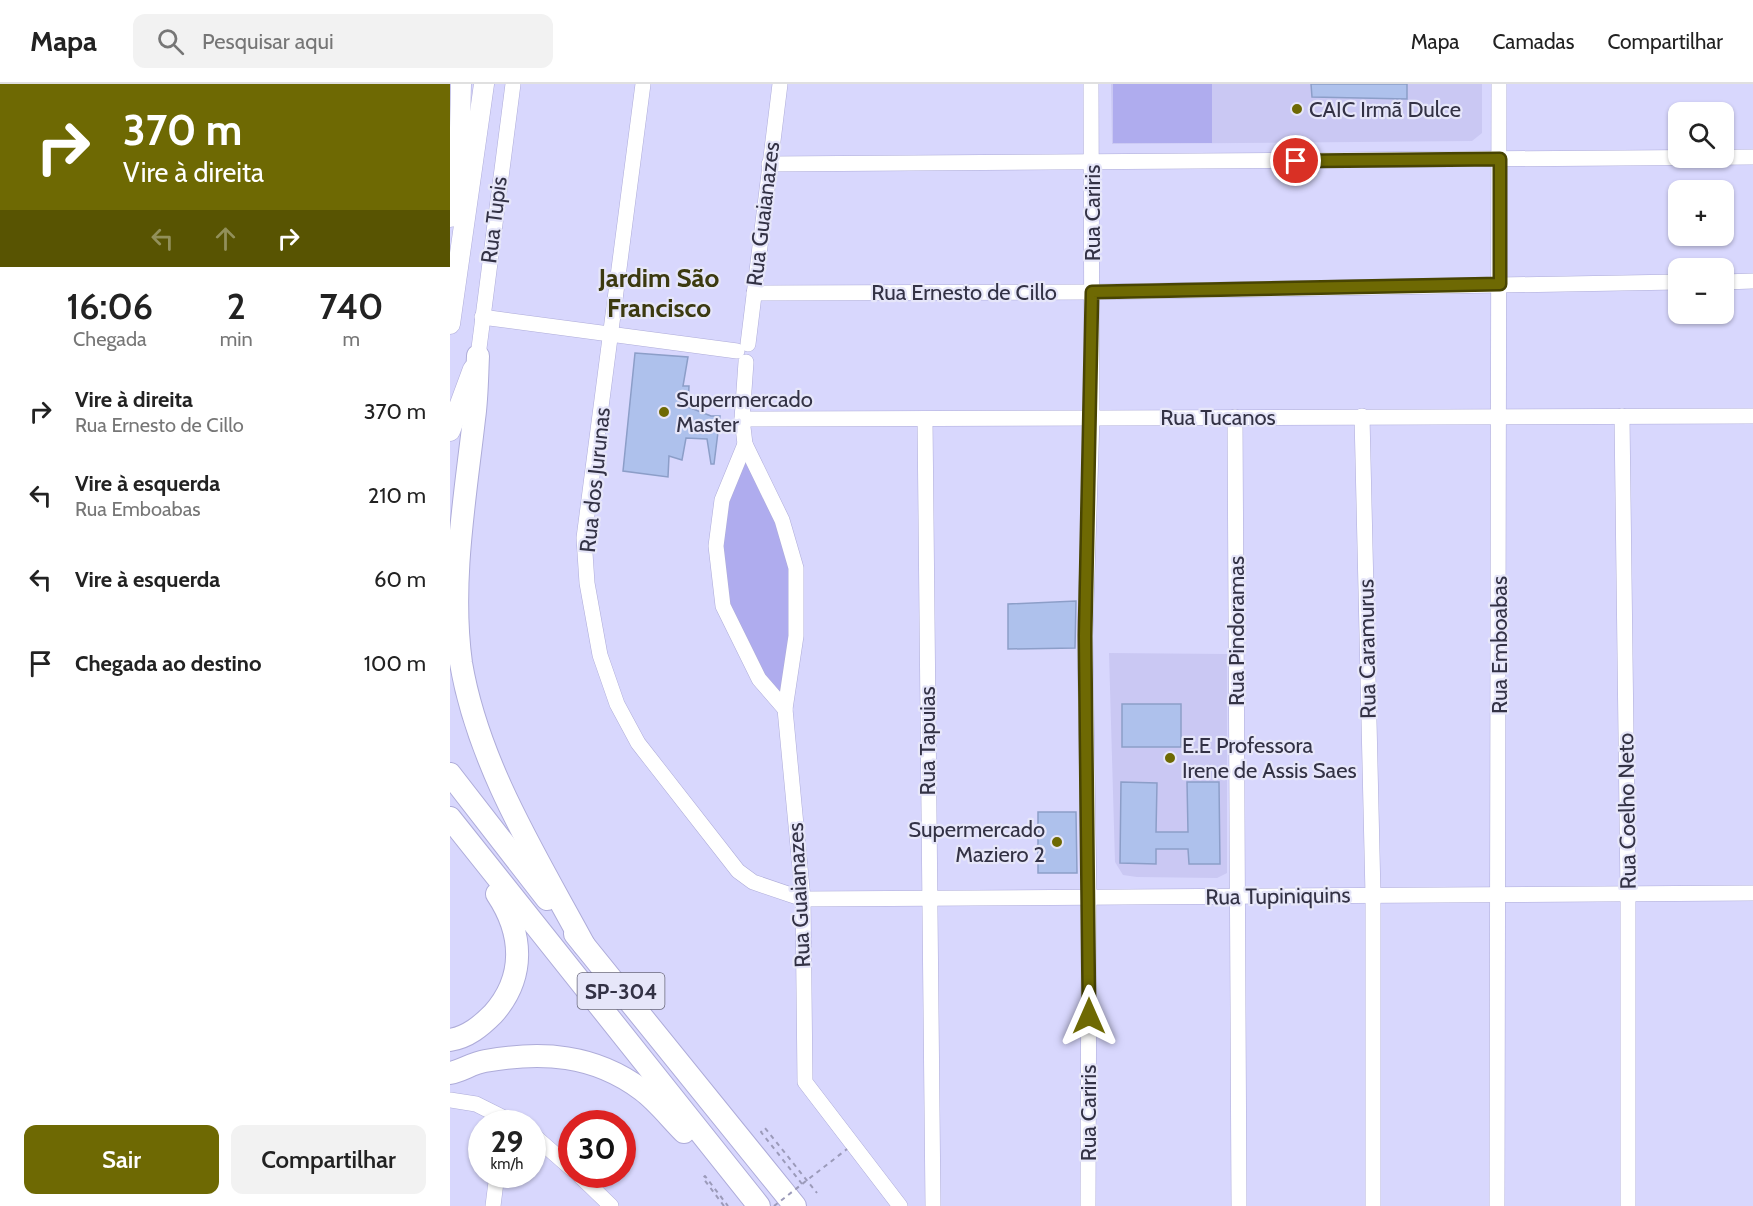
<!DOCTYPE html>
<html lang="pt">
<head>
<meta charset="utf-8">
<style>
	body { margin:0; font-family:Cabin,sans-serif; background:#f2f2f2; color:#222; height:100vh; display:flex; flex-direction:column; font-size:22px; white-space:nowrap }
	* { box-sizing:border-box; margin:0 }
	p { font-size:20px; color:#767676 }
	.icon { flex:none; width:33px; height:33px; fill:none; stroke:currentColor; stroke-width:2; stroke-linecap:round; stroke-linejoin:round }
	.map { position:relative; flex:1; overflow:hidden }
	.side { display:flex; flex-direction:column; background:#fff; width:450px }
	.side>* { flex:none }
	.banner { background:#6e6903; color:#fff; overflow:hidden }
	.buttons { position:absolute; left:1218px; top:18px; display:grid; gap:12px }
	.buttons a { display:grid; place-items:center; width:66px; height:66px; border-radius:12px; background:#fff; box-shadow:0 2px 4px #0004; font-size:30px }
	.speed { position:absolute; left:18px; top:1026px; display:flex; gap:12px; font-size:30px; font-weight:700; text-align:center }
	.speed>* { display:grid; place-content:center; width:78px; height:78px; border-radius:50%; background:#fff; box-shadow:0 2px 4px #0004; line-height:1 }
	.speed small { font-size:15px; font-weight:400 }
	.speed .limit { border:9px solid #d22; background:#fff; color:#111 }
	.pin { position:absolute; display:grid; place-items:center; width:51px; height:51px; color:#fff; margin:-26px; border:3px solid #fff; border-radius:50%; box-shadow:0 2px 6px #0007 }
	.me { position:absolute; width:66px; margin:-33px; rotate:0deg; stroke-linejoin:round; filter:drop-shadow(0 0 4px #0008) }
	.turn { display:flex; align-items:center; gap:21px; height:126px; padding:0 24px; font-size:27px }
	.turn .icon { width:78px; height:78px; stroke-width:2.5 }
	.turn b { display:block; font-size:42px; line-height:51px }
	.lanes { display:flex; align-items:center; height:57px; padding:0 24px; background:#0003; justify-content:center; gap:30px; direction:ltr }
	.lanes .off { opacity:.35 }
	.eta { display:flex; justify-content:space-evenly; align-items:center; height:102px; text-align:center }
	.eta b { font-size:36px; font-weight:600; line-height:42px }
	.cta { display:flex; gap:12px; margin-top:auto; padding:12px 24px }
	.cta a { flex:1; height:69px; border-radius:12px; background:#6e6903; color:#fff; font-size:24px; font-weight:600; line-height:69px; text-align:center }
	.cta a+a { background:#f2f2f2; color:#222 }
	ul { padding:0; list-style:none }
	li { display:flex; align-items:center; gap:18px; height:84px; padding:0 24px }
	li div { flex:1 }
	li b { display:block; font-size:22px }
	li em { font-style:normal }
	header { display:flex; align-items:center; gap:36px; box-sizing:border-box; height:84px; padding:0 30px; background:#fff; border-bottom:2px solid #e0e0e0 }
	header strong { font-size:28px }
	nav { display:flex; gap:33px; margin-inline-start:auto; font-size:21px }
	.search { width:420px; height:54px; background:#f2f2f2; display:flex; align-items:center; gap:15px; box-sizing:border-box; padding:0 21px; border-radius:12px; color:#767676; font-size:22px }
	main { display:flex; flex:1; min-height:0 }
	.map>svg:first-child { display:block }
	.built { fill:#cac8f3 }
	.green { fill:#afacee }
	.building { fill:#aec1ec; stroke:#8c9ec8; stroke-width:1.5 }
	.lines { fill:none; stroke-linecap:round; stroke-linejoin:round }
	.minor-casing { stroke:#aeacd9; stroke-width:16 }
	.major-casing { stroke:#aeacd9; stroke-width:21 }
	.highway-casing { stroke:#aeacd9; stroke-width:24 }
	.path { stroke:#9b9ab9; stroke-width:2; stroke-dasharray:4.5 4.5; stroke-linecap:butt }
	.minor { stroke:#fff; stroke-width:15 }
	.major { stroke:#fff; stroke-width:20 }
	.highway { stroke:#fff; stroke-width:22 }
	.path-bridge { stroke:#9b9ab9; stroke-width:2; stroke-dasharray:4.5 4.5; stroke-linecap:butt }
	.route-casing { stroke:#484402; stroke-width:15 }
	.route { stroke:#6e6903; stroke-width:10 }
	.poi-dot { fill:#6e6903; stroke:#e6e6f9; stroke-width:2 }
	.labels { text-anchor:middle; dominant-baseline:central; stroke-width:4.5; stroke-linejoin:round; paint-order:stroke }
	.shield { fill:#e6e6f9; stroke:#69687b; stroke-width:1.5 }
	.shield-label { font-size:21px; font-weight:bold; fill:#333245 }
	.poi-label { font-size:22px; fill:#333245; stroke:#e6e6f9; text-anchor:start }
	.street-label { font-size:22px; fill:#333245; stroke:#e6e6f9 }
	.quarter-label { font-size:26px; font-weight:bold; fill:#3c3a10; stroke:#e6e6f9 }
</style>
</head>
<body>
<header>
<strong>Mapa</strong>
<div class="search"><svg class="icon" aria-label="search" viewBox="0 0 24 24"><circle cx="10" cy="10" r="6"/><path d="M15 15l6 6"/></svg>Pesquisar aqui</div>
<nav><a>Mapa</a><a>Camadas</a><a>Compartilhar</a></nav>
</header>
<main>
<section class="side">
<div class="banner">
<div class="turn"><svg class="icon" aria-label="right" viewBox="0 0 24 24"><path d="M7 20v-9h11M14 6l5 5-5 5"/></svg><div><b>370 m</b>Vire à direita</div></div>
<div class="lanes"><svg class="icon off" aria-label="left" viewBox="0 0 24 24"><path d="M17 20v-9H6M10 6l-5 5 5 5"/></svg><svg class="icon off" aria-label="ahead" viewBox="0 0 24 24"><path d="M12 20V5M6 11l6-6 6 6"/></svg><svg class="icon" aria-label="right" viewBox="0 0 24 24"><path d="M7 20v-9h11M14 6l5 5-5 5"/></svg></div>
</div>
<div class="eta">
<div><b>16:06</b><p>Chegada</p></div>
<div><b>2</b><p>min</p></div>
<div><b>740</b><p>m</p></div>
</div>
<ul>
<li><svg class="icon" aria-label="right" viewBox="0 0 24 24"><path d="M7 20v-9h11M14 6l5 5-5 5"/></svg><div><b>Vire à direita</b><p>Rua Ernesto de Cillo</p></div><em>370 m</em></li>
<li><svg class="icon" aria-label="left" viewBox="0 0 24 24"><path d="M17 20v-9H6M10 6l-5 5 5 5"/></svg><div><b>Vire à esquerda</b><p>Rua Emboabas</p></div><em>210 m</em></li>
<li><svg class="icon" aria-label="left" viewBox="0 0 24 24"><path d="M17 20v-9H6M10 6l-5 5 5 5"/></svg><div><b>Vire à esquerda</b></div><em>60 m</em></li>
<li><svg class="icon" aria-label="arrive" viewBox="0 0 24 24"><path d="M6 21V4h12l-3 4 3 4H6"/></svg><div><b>Chegada ao destino</b></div><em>100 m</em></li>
</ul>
<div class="cta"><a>Sair</a><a>Compartilhar</a></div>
</section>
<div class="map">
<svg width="1303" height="1122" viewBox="0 0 1303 1122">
	<rect width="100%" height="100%" fill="#d8d7fd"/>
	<g class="built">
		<path d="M661 0H1032V49L1022 57 662 60Z"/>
		<path d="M659 569 777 570V789L767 794 687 793 673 791 665 778Z"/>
	</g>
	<g class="green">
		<rect x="663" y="0" width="99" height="59"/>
		<path d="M295 360 346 484 335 625 273 522 266 462Z"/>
	</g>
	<g class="building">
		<path d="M861 0H957V15L862 13Z"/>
		<path d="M185 269 238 273 233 302H239L238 323 261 332H270L264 380H261L257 355 236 354 232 376 219 372 218 393 173 387Z"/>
		<path d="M626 517 625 564 558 565V520Z"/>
		<rect x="672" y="620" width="59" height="43"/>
		<path d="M671 698 707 699 706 748H738L737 698H769L770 780H739L738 765H706V780L670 779Z"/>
		<path d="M588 728H626L627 789H588Z"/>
	</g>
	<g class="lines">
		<g class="minor-casing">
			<g id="minor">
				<path d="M193 0 134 454 137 499 150 571 167 620 188 659 288 787 303 798 353 815 1303 809"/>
				<path d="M319 80 1303 73"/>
				<path d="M1274 198 1303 197"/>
				<path d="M304 209 642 208 1228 198"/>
				<path d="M32 233 287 267"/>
				<path d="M298 260 330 0"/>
				<path d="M28 272 63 0"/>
				<path d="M296 278 292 335 295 360 332 436 346 484V552L335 625 353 815 355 998 450 1122"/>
				<path d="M912 332 923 811V1122"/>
				<path d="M1172 332 1178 810V1122"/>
				<path d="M785 333 789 1122"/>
				<path d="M292 335 1303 332"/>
				<path d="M475 335 483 1122"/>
				<path d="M295 360 272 416 266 462 273 522 309 595 335 625"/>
				<path d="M0 1016 26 1020 66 1040"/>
				<path d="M82 1050 122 1085"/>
				<path d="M128 1090 161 1122"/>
				<path d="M43 1122 47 1090"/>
				<path d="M638 1122 639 813 635 552 642 334 641 0"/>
				<path d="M1047 1122 1049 0"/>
			</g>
		</g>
		<g class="major-casing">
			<g id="major">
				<path d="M0 133 10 44 11 0"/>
				<path d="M0 240 34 0"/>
				<path d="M0 347 23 285"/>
			</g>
		</g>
		<g class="highway-casing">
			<g id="highway">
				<path d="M28 272C27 293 27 314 24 335 15 415 0 499 11 579 28 680 86 772 134 861"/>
				<path d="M0 690 97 815"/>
				<path d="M0 734 309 1122"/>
				<path d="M125 850 345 1122"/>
				<path d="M0 956C18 953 31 942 43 930 76 893 73 849 47 810"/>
				<path d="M0 989C12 987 22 979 35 977 92 967 144 970 192 1006 207 1017 220 1034 234 1048"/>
			</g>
		</g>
		<g class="path">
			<path d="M352 1100 311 1048 315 1044 367 1109"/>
			<path d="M274 1122 253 1094 255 1092 278 1122"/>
		</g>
		<use href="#minor" class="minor"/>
		<use href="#major" class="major"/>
		<use href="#highway" class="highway"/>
		<path class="path-bridge" d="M324 1122 397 1065"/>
	</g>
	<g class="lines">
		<g class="route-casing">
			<path id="route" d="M639 932 635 552 642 208 1050 200V75L846 77"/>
		</g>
		<use href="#route" class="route"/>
	</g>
	<g class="poi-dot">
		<circle cx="847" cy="25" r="6"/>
		<circle cx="214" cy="328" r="6"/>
		<circle cx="720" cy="674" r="6"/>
		<circle cx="607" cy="758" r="6"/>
	</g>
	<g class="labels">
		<rect class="shield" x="127.5" y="889" width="87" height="36" rx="4.5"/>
		<g class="shield-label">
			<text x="171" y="907">SP-304</text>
		</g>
		<g class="poi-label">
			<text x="859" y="25">CAIC Irmã Dulce</text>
			<text x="226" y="315">Supermercado<tspan x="226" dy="25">Master</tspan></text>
			<text x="732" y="661">E.E Professora<tspan x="732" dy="25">Irene de Assis Saes</tspan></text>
			<text x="595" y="745" text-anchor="end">Supermercado<tspan x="595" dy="25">Maziero 2</tspan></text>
		</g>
		<g class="street-label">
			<text transform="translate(642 129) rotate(-90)">Rua Cariris</text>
			<text transform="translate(313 130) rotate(-83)">Rua Guaianazes</text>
			<text transform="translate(44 136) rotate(-83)">Rua Tupis</text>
			<text x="514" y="208">Rua Ernesto de Cillo</text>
			<text x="768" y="333">Rua Tucanos</text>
			<text transform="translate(145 396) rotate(-84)">Rua dos Jurunas</text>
			<text transform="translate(786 547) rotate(-90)">Rua Pindoramas</text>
			<text transform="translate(1049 561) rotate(-90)">Rua Emboabas</text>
			<text transform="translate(917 565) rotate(-91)">Rua Caramurus</text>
			<text transform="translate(477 657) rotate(-90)">Rua Tapuias</text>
			<text transform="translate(1177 727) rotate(-91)">Rua Coelho Neto</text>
			<text transform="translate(349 811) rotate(-93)">Rua Guaianazes</text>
			<text transform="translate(828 812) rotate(-1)">Rua Tupiniquins</text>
			<text transform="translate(638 1029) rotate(-90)">Rua Cariris</text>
		</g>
		<g class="quarter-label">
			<text x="209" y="194">Jardim São<tspan x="209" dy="30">Francisco</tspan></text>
		</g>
	</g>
</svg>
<div class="buttons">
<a><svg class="icon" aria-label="search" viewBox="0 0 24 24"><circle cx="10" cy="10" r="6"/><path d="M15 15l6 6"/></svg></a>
<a>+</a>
<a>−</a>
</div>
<div class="speed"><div>29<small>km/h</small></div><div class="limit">30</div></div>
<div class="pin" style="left:846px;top:77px;background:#d93025"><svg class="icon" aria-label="arrive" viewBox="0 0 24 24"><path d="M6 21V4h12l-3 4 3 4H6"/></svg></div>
<svg class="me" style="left:639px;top:932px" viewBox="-20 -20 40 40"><path d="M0-17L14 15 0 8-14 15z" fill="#6e6903" stroke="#fff" stroke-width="4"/></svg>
</div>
</main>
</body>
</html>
